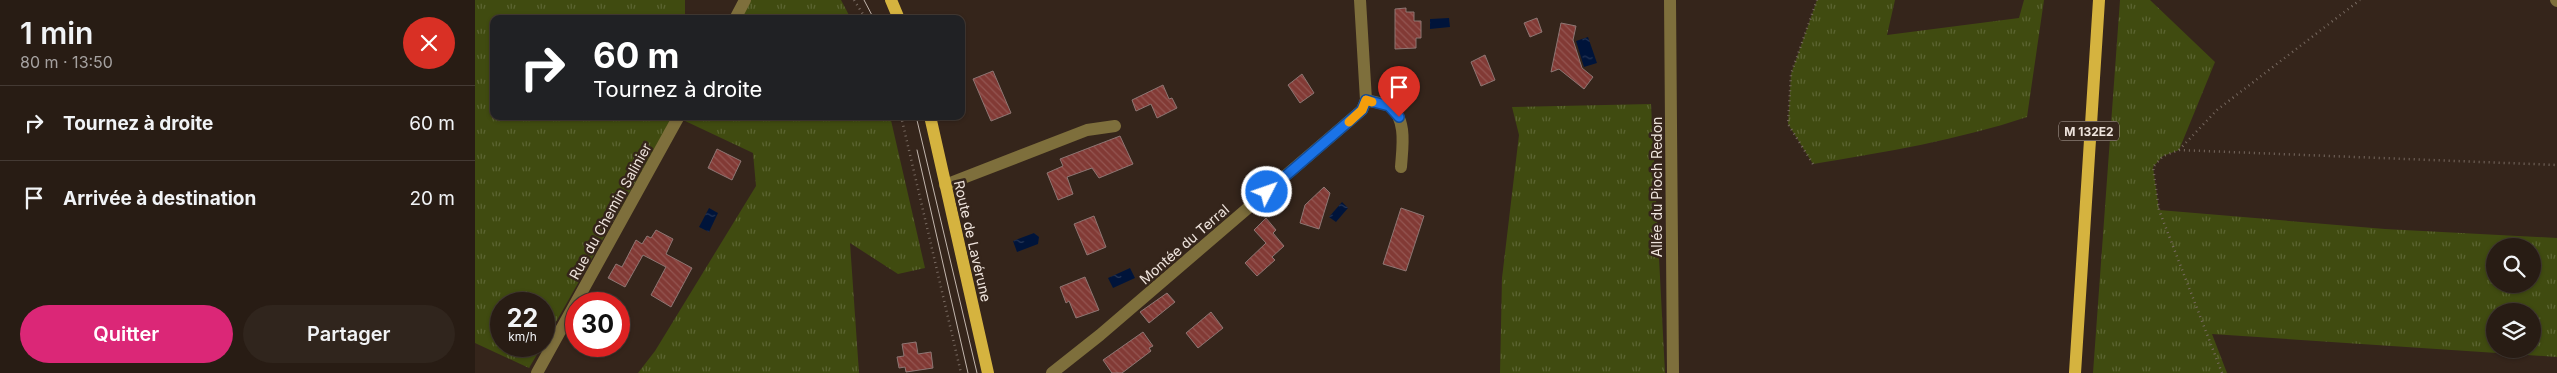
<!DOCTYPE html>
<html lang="fr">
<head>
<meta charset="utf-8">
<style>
	body { margin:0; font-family:Inter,sans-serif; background:#30251d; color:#f1f3f6; height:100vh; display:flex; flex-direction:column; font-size:19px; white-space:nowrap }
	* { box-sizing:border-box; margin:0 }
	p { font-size:16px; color:#a5a1a0 }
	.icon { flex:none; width:28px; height:28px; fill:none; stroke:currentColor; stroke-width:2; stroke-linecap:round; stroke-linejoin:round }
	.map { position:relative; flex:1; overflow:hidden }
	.details { display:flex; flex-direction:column; background:#281c14; width:475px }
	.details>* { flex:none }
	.top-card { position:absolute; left:15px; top:15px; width:475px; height:105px; border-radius:10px; box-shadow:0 1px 4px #0004,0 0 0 1px #443a34; background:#202124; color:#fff; overflow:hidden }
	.controls { position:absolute; left:2011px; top:238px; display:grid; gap:10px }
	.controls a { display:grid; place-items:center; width:55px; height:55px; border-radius:50%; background:#281c14; box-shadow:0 1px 4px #0004,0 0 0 1px #443a34; font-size:25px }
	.speed { position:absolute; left:15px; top:292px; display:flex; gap:10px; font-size:25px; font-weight:700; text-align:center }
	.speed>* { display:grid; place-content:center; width:65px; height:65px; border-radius:50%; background:#281c14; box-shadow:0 1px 4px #0004,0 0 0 1px #443a34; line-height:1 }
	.speed small { font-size:12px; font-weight:400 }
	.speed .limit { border:8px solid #d22; background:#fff; color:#111 }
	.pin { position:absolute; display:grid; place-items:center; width:42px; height:42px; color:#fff; margin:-51px -21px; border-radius:50% 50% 50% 0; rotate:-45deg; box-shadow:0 0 5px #0007 }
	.pin .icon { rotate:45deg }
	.me { position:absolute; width:55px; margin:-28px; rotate:49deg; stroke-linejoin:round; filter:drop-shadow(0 0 4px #0008) }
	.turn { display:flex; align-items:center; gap:18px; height:105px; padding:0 20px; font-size:22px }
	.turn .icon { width:65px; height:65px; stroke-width:2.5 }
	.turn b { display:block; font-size:35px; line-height:42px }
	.round { display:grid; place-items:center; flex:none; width:52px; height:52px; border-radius:26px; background:#30251d }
	.headline { display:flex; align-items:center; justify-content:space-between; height:85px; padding:0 20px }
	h1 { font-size:30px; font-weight:600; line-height:38px }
	.button { display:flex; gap:10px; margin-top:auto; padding:10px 20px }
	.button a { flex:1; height:58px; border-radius:30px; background:#db2777; color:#fff; font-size:20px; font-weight:600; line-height:58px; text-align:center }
	.button a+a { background:#30251d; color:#f1f3f6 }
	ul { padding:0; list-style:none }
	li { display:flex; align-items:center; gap:15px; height:75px; padding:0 20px; border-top:1px solid #443a34 }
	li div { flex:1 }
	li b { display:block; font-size:19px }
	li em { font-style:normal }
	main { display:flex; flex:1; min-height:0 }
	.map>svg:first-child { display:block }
	.grass { fill:url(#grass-tufts); fill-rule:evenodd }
	.water { fill:url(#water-ripples) }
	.building { fill:url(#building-back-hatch); stroke:#8e7673 }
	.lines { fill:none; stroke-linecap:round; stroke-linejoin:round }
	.path { stroke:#786a61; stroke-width:2.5; stroke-dasharray:1 4; stroke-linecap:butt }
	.minor { stroke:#7e6f3c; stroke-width:12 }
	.major { stroke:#d5b33f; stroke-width:12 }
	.tram { stroke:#c2b6ae; stroke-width:1 }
	.route-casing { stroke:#114b97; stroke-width:12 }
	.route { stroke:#1a73e8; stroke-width:9 }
	.slow { stroke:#f59e0b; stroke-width:9 }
	.labels { text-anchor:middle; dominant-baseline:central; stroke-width:5; stroke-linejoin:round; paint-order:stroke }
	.shield { fill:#35251b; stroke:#b6aaa2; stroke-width:1 }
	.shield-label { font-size:12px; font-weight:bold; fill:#eee3dc }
	.street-label { font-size:14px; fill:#eee3dc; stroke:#35251b }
</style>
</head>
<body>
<main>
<section class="details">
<div class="headline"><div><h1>1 min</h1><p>80 m · 13:50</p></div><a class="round" style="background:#d93025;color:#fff"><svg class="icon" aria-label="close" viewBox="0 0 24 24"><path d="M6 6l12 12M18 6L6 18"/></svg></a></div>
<ul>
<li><svg class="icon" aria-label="right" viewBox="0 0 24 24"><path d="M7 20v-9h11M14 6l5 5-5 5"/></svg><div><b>Tournez à droite</b></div><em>60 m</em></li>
<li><svg class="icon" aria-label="arrive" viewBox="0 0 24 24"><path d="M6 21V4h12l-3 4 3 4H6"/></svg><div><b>Arrivée à destination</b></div><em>20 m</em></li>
</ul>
<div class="button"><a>Quitter</a><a>Partager</a></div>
</section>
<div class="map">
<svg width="2082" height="373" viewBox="0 0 2082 373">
	<defs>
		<pattern id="grass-tufts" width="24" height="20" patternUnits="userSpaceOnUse" patternTransform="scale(1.25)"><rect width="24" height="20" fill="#404b10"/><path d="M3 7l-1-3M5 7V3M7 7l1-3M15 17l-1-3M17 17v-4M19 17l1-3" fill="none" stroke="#5c6532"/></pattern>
		<pattern id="water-ripples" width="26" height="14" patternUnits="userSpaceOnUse" patternTransform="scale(1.25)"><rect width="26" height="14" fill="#00143a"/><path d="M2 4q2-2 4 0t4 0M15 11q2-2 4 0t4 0" fill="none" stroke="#263656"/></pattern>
		<pattern id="building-back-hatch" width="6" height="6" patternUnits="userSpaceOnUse" patternTransform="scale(1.25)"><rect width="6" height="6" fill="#823a35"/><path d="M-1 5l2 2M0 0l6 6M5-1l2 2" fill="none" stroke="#945652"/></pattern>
	</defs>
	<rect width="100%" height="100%" fill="#35251b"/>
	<g class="grass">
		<path d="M0 0H210V19H19V116H198L69 343V304H26V346H67L54 368 0 343Z"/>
		<path d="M276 0H366L376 19H266Z"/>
		<path d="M1342 0H1420L1412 35 1544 18 1549 0H1569L1552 117C1483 140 1411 152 1338 164L1313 124 1316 74Z"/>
		<path d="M1645 0H1675L1740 62 1704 150 1688 156 1678 167 1684 210 1910 229 2082 238V357L1737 334 1752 373H1618ZM2058 246V284H2020V246ZM2058 311V349H2020V311Z"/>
		<path d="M1176 104 1190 373H1025L1027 278 1044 135 1037 107Z"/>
		<path d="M211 116H415L450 268 423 274 375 243 384 373H163L180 351 281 186 278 153 208 120Z"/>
	</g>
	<g class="water">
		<path d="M974 18 975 27 955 29V19Z"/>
		<path d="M1113 37 1122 63 1109 67 1101 41Z"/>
		<path d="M867 202 873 208 861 222 854 217Z"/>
		<path d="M234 208 243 213 234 232 224 227Z"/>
		<path d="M559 233 564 237 563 244 542 252 538 241Z"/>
		<path d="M655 268 660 278 638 288 633 278Z"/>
	</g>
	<g class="building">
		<path d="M931 8V12H939V21H946V38H941V48L920 49V9Z"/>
		<path d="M1062 18 1067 32 1055 37 1049 23Z"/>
		<path d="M1086 23 1101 26 1098 40 1107 68 1118 77 1109 89 1084 69 1076 72Z"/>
		<path d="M1010 55 1020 80 1006 86 996 62Z"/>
		<path d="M518 71 536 113 516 121 498 79Z"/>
		<path d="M827 74 839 93 825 103 813 85Z"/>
		<path d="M688 85 694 99 697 98 702 108 682 118 676 104 661 111 657 100Z"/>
		<path d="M645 136 658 164 624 178 617 168 592 177 598 194 583 200 572 173 588 166 585 159Z"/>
		<path d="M242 149 266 161 257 180 233 168Z"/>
		<path d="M849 187 855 193 844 229 825 223 830 205Z"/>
		<path d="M926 208 949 216 931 271 908 264Z"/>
		<path d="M619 216 631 247 612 255 599 224Z"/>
		<path d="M791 218 801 230 798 233 809 246 797 257 800 260 782 276 770 263 791 243 779 230Z"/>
		<path d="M181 230 198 239 191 254 217 268 196 307 176 295 191 267 168 255 150 287 133 278 141 264 147 267 161 240 167 244 172 236 176 238Z"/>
		<path d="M610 277 624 310 601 318 594 301 591 303 585 287Z"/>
		<path d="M692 293 700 302 674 323 665 312Z"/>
		<path d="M736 312 748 328 723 348 711 333Z"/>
		<path d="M668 332 678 346 674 348 676 351 647 373H637L628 360Z"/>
		<path d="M441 342 443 354 456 352 458 368 431 372 430 367 424 368 422 357 429 356 427 344Z"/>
	</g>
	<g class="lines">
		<g class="path">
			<path d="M379 0 391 19"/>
			<path d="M426 116 486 373"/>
			<path d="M1704 150 1742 110 1885 0"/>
			<path d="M1338 164 1313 124 1316 74 1342 0"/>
			<path d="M1747 373 1684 210 1678 167 1688 156 1704 150 2082 165"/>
		</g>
		<g class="minor">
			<path d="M1195 0 1198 373"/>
			<path d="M2081 0 2082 1"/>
			<path d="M260 19 270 0"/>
			<path d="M891 100C898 102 908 103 914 106 933 118 927 150 926 167"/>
			<path d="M470 185 612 130 640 126"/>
			<path d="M62 373 204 116"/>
			<path d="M577 373 625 335 887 110 891 100 885 0"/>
		</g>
		<g class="major">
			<path d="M416 0 424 19"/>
			<path d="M455 116 513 373"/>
			<path d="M1600 373 1624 0"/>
		</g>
		<g class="tram">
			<path d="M389 0 399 19"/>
			<path d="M441 116 502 373"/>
			<path d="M442 150 493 373"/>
		</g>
	</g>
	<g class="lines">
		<g class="route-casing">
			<path id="route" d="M792 192 887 110 891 100 914 106 924 117"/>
		</g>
		<use href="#route" class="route"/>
		<path class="slow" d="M874 122 887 110 891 100 897 102"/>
	</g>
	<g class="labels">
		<rect class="shield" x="1584" y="121.5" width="60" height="19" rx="4"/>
		<g class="shield-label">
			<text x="1614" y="131">M 132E2</text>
		</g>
		<g class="street-label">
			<text transform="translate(1181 187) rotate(-90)">Allée du Pioch Redon</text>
			<text transform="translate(135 211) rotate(-61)">Rue du Chemin Salinier</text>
			<text transform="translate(498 241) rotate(77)">Route de Lavérune</text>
			<text transform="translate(709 244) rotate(-41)">Montée du Terral</text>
		</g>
	</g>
</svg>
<div class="controls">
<a><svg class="icon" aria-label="search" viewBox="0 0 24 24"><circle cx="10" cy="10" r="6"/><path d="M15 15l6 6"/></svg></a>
<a><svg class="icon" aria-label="layers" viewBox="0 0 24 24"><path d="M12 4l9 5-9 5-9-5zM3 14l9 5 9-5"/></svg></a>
</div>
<div class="speed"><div>22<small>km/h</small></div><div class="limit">30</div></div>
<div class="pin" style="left:924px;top:117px;background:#d93025"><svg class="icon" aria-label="arrive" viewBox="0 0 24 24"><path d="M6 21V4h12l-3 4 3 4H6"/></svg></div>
<svg class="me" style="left:792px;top:192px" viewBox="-20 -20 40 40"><circle r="17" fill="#1a73e8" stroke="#fff" stroke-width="3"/><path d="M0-11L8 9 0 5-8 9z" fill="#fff"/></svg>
<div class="top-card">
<div class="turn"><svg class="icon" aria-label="right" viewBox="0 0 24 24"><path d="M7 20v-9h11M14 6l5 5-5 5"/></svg><div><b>60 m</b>Tournez à droite</div></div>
</div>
</div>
</main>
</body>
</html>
